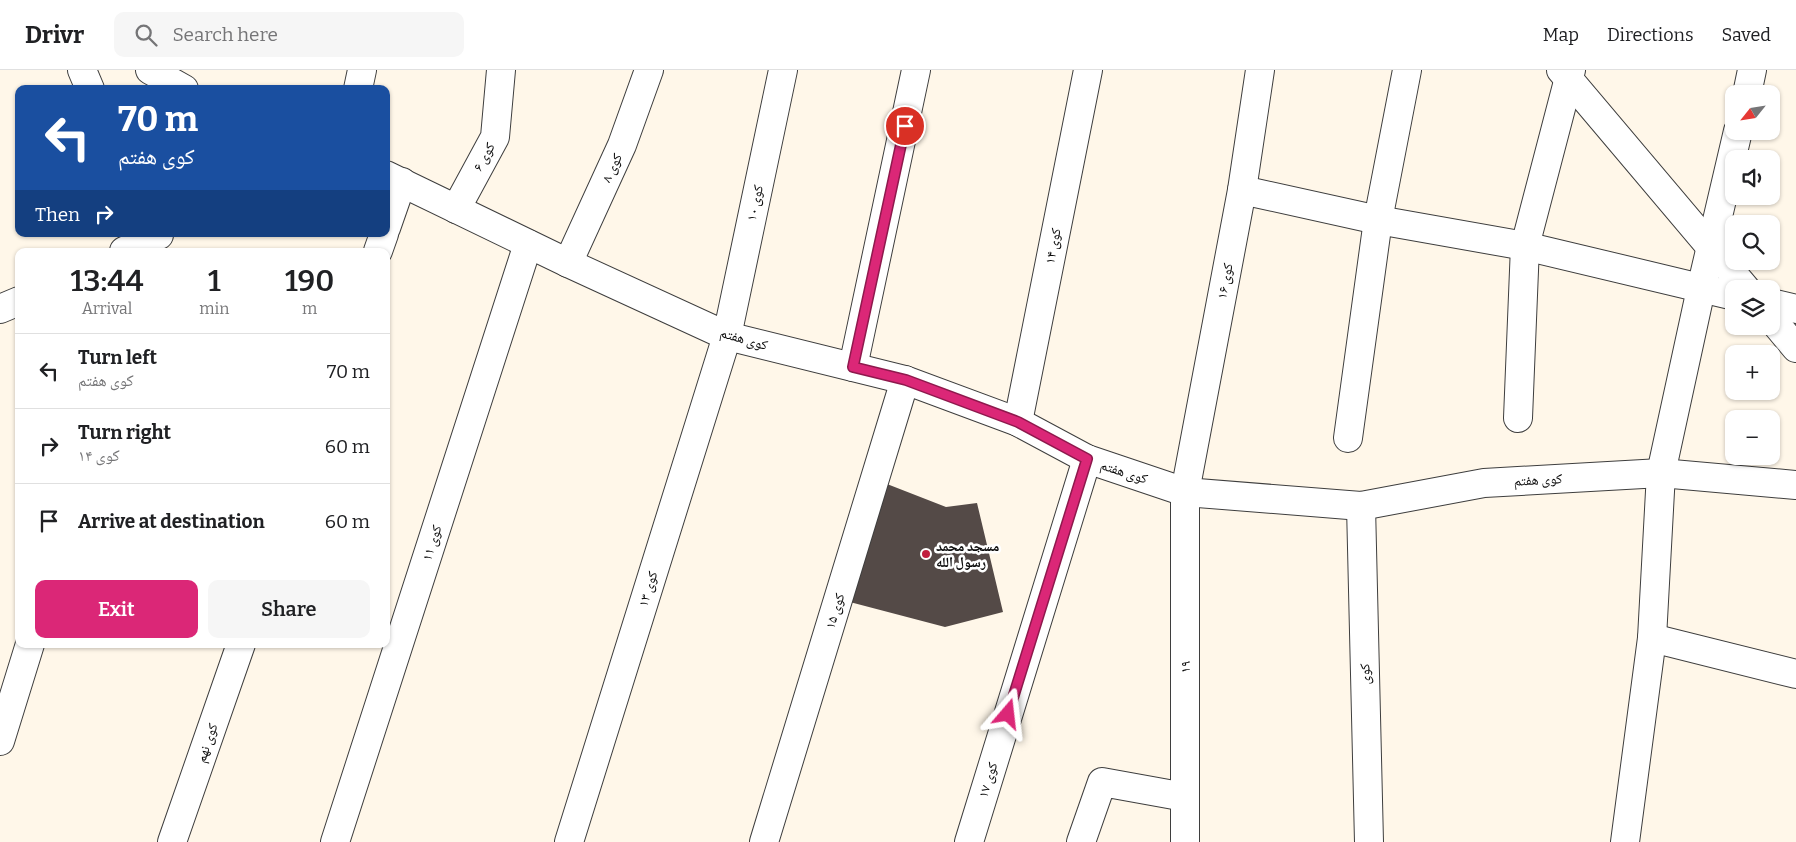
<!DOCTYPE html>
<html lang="en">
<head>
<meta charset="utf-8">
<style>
	body { margin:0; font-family:Bitter,"Noto Naskh Arabic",serif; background:#f6f6f6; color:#202124; height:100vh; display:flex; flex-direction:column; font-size:19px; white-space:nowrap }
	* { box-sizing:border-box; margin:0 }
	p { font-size:16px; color:#757577 }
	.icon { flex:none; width:28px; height:28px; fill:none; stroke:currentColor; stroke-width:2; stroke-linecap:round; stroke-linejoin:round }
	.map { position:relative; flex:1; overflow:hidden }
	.sheet { position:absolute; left:15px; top:178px; width:375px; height:400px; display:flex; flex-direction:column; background:#fff; border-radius:10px; box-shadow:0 1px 4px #0004 }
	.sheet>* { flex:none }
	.top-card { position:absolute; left:15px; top:15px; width:375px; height:152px; border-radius:10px; box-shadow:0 1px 4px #0004; background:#1a4fa0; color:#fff; overflow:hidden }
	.needle { width:32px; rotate:240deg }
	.fabs { position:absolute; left:1725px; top:15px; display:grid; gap:10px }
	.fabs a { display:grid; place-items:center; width:55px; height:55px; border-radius:10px; background:#fff; box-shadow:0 1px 4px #0004; font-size:25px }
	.pin { position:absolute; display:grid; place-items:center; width:42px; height:42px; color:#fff; margin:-21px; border:2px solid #fff; border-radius:50%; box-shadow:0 1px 5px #0007 }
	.me { position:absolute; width:55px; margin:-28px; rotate:17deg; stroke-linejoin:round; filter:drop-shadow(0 0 4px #0008) }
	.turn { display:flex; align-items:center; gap:18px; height:105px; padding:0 20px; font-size:22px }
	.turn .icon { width:65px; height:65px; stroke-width:2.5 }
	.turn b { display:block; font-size:35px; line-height:42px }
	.then { display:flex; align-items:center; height:48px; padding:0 20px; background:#0003; gap:10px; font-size:19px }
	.eta { display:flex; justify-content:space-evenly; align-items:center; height:85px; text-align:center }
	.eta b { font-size:30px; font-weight:600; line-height:35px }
	.button { display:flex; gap:10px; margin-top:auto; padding:10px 20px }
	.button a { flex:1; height:58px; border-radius:10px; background:#db2777; color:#fff; font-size:20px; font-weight:600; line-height:58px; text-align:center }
	.button a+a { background:#f6f6f6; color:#202124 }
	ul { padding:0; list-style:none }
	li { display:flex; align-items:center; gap:15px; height:75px; padding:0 20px; border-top:1px solid #e0e0e0 }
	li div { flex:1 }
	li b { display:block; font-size:19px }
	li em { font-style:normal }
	header { display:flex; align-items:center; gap:30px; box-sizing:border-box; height:70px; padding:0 25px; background:#fff; border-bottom:1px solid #e0e0e0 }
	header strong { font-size:24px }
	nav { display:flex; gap:28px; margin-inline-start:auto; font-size:18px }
	.search { width:350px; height:45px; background:#f6f6f6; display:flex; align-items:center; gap:12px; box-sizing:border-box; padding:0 18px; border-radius:10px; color:#757577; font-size:19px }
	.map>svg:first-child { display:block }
	.building { fill:#544a47 }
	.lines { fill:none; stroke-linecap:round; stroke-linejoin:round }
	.minor-casing { stroke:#3e3e3e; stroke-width:30 }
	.minor { stroke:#fff; stroke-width:28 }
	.route-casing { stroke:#8e194d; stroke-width:12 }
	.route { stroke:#db2777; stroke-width:9 }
	.poi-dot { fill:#c11d3e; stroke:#fff; stroke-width:2 }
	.labels { text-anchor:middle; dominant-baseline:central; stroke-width:5; stroke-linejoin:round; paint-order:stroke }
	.street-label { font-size:14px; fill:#0b0b0b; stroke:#fff }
	.poi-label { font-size:14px; font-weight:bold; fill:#0b0b0b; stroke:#fff; text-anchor:start }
</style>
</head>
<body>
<header>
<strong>Drivr</strong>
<div class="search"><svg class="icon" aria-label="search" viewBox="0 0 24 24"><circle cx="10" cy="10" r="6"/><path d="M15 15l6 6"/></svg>Search here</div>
<nav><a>Map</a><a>Directions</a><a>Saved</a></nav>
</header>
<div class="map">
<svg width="1796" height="772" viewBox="0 0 1796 772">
	<rect width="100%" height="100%" fill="#fff7e9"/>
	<path class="building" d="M887 414 946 437 977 433 1003 542 945 557 846 531Z"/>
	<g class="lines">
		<g class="minor-casing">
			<g id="minor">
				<path d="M82 0 90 19"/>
				<path d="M150 0 184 19"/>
				<path d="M1561 0 1746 219"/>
				<path d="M358 19 362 0"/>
				<path d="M1747 24 1752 0"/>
				<path d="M386 105 568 193 727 266 905 310 1018 352 1087 389 1185 422 1361 436 1484 413 1661 403 1796 415"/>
				<path d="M1242 120 1378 150 1525 176 1734 226"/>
				<path d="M456 139 495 67 501 0"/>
				<path d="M386 158 402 112"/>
				<path d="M124 181 159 165"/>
				<path d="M378 181 384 164"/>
				<path d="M568 193 622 75 649 0"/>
				<path d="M1771 233 1796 239"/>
				<path d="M0 239 19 231"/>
				<path d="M1771 248 1796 278"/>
				<path d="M853 297 916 0"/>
				<path d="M1518 348 1525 176 1571 0"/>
				<path d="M1018 352 1088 0"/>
				<path d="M1348 368 1378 150 1407 0"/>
				<path d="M1361 436 1369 772"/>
				<path d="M1652 568 1796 604"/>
				<path d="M0 671 30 574"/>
				<path d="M172 772 241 574"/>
				<path d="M335 772 528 174"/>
				<path d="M569 772 727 266 783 0"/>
				<path d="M764 772 905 310"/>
				<path d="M969 772 1087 389"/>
				<path d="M1081 772 1102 712 1185 727"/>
				<path d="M1185 772V422L1242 120 1260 0"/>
				<path d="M1625 772 1652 568 1661 403 1701 219 1738 61"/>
			</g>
		</g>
		<use href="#minor" class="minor"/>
	</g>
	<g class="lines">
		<g class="route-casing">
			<path id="route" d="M905 56 853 297 906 310 1018 352 1087 389 1008 644"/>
		</g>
		<use href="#route" class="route"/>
	</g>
	<circle class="poi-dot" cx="926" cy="484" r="5"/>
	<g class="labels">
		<g class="street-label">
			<text transform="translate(484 87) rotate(-61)">کوی ۶</text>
			<text transform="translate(612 98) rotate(-65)">کوی ۸</text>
			<text transform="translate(755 133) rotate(-78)">کوی ۱۰</text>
			<text transform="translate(1053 176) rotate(-79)">کوی ۱۴</text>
			<text transform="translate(1225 211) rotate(-79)">کوی ۱۶</text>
			<text transform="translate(744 269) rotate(16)">کوی هفتم</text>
			<text transform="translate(1124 402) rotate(18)">کوی هفتم</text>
			<text transform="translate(1538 410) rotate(-3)">کوی هفتم</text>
			<text transform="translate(432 473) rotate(-72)">کوی ۱۱</text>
			<text transform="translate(648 519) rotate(-73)">کوی ۱۳</text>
			<text transform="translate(835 541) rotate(-73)">کوی ۱۵</text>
			<text transform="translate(1185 597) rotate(-90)">۱۹</text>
			<text transform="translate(1365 604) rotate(-91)">کوی</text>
			<text transform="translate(207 673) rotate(-71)">کوی نهم</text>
			<text transform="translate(988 710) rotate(-73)">کوی ۱۷</text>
		</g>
		<g class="poi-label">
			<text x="936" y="476">مسجد محمد<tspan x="936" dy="16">رسول الله</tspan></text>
		</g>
	</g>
</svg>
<div class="fabs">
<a><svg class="needle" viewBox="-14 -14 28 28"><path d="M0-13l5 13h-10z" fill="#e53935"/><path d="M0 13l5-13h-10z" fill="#757577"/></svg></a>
<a><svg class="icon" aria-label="sound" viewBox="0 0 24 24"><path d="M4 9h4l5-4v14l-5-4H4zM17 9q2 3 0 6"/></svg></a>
<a><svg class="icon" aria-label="search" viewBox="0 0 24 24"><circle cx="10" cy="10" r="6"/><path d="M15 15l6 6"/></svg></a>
<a><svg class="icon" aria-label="layers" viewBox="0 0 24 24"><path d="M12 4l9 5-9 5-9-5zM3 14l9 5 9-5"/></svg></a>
<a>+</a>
<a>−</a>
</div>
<div class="pin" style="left:905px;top:56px;background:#d93025"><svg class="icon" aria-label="arrive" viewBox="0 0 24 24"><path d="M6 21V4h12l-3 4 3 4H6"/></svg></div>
<svg class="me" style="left:1008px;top:644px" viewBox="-20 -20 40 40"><path d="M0-17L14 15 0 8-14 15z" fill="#db2777" stroke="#fff" stroke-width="4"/></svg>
<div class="top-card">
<div class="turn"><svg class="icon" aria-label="left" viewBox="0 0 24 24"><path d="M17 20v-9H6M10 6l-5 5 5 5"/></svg><div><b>70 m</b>کوی هفتم</div></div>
<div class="then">Then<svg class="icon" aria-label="right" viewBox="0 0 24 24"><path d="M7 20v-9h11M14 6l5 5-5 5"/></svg></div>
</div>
<section class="sheet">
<div class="eta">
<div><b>13:44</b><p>Arrival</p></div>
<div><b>1</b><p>min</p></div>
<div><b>190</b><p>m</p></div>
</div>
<ul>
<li><svg class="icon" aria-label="left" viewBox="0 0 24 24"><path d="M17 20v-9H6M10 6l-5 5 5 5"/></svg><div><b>Turn left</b><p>کوی هفتم</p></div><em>70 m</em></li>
<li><svg class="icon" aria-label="right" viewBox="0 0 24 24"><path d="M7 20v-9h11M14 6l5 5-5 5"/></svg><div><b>Turn right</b><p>کوی ۱۴</p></div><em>60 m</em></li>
<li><svg class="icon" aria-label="arrive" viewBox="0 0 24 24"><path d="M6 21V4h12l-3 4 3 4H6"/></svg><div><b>Arrive at destination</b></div><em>60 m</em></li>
</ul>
<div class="button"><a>Exit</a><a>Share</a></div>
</section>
</div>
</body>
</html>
